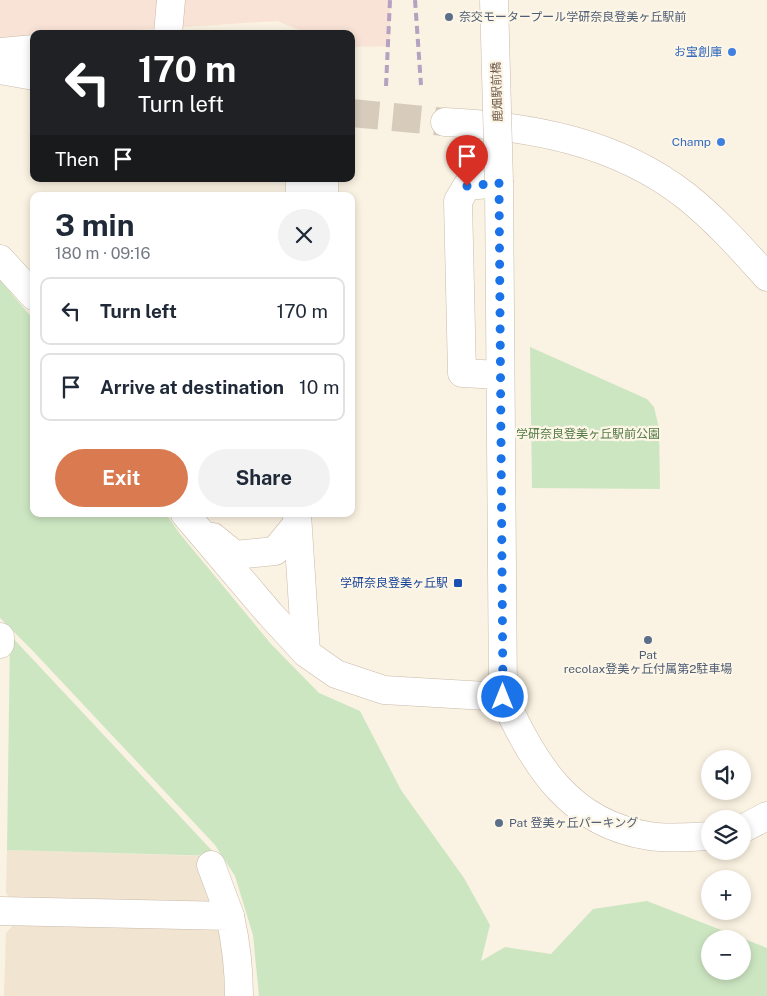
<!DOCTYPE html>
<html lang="en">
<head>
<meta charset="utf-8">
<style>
	body { margin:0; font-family:"Public Sans","Noto Sans JP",sans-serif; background:#f2f2f3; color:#1f2937; height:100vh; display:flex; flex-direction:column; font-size:19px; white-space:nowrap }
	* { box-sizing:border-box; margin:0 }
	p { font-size:16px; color:#747a83 }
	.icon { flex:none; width:28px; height:28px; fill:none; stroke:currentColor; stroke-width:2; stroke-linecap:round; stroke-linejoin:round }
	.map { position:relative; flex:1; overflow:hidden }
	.drawer { position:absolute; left:30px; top:192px; width:325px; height:325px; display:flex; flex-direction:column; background:#fff; border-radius:10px; box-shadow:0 2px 8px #0003 }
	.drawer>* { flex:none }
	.hud { position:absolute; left:30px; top:30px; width:325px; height:152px; border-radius:10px; box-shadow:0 2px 8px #0003; background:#202124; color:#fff; overflow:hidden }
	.tools { position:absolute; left:701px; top:750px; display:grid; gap:10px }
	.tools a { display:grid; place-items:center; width:50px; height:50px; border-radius:50%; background:#fff; box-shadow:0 2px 8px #0003; font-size:25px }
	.pin { position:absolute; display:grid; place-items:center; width:42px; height:42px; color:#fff; margin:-51px -21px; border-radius:50% 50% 50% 0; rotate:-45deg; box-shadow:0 0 5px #0007 }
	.pin .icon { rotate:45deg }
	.me { position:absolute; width:55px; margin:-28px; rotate:0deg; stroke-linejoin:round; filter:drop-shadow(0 0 4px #0008) }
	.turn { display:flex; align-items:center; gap:18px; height:105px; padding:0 25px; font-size:22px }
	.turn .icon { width:65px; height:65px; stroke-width:2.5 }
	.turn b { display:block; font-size:35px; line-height:42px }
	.then { display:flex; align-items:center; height:48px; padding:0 25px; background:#0003; gap:10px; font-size:19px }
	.round { display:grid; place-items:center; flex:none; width:52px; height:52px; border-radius:26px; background:#f2f2f3 }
	.head { display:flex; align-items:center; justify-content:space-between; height:85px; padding:0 25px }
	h1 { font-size:30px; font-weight:700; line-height:38px }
	.action { display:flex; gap:10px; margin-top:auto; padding:10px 25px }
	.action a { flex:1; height:58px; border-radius:30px; background:#da7a50; color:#fff; font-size:20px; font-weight:700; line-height:58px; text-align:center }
	.action a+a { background:#f2f2f3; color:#1f2937 }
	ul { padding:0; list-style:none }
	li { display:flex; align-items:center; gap:15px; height:68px; margin:0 10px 8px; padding:0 15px; border:2px solid #e0e1e3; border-radius:10px }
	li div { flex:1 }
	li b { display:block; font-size:19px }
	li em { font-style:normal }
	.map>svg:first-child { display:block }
	.residential { fill:#f1e4d1 }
	.commercial { fill:#f9e3d6 }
	.green { fill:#cde6c2; fill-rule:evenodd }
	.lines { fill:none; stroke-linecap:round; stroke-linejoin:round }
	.minor-tunnel { stroke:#d7ccbc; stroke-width:28; stroke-dasharray:28 14; stroke-linecap:butt }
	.minor-casing { stroke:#c9baaa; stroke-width:29 }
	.minor { stroke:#fff; stroke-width:28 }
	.rail { stroke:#b5a2c1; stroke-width:4; stroke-dasharray:8 5; stroke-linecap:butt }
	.minor-bridge-casing { stroke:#c9baaa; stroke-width:29; stroke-linecap:butt }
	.minor-bridge { stroke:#fff; stroke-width:28 }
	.route { stroke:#1a73e8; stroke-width:9; stroke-dasharray:0 16.2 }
	.service-dot { fill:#5c6f8a; stroke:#fdf6e7; stroke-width:2 }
	.shop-dot { fill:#3f7fe0; stroke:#fdf6e7; stroke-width:2 }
	.transit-dot { fill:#1a4fb4; stroke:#fdf6e7; stroke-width:2 }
	.labels { text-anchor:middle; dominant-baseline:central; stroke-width:4.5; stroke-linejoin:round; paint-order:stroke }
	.service-label { font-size:12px; fill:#4e5e75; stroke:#fdf6e7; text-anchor:start }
	.shop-label { font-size:12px; fill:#366cbe; stroke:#fdf6e7; text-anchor:end }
	.street-label { font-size:12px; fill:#6f5a4b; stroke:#fdf6e7 }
	.park-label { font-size:12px; fill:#527a46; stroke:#fdf6e7 }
	.transit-label { font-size:12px; fill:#164399; stroke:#fdf6e7; text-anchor:end }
</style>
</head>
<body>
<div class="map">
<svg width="767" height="996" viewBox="0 0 767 996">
	<rect width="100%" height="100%" fill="#faf2e2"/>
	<g class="residential">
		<path d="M7 850 203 856 223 908 14 904 6 893Z"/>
		<path d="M16 922 212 926 222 934 228 996H4L6 933Z"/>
	</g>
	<path class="commercial" d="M0 0H390V46L351 47V34H305L299 30 277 21 76 34H34V36L0 38Z"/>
	<g class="green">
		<path d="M0 280 34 320V514H166L180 534 271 644 319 693 360 711 401 790 464 878 490 925 481 961 505 947 551 954 593 909 647 901 767 948V996H259L253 935 235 876 215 845 32 650 0 618ZM710 939H742V971H710Z"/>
		<path d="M530 347 647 399 654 407 659 428 660 489 532 488Z"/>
		<path d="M10 635 217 856 7 850Z"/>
	</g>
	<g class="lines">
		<path class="minor-tunnel" d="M351 113 445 122"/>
		<g class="minor-casing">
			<g id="minor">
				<path d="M168 34 171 0"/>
				<path d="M0 52 34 49"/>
				<path d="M0 70 34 76"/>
				<path d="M445 122C531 126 617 142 686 196 716 220 742 249 767 277"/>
				<path d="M300 196V179"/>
				<path d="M324 196V179"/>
				<path d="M0 259 34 296"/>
				<path d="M500 375 462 373 458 201 467 186 499 183 503 697C535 765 568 823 649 836 669 839 690 837 710 836"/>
				<path d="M185 514 270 614 306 653 336 674 384 690 503 697"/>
				<path d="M297 514 306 653"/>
				<path d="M213 537 235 555 275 551 297 524"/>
				<path d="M0 637V644"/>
				<path d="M742 829 767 816"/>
				<path d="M211 865 230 916"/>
				<path d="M0 911 230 916C236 943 239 968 239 996"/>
			</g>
		</g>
		<use href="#minor" class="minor"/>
		<g class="rail">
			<path d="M415 0 421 85"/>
			<path d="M386 86 390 0"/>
		</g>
		<g class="minor-bridge-casing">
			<path id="minor-bridge" d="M494 0 499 183"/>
		</g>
		<use href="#minor-bridge" class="minor-bridge"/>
	</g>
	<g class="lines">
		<path class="route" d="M467 186 499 183 503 697"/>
	</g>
	<g class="service-dot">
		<circle cx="449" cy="17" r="5"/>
		<circle cx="648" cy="640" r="5"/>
		<circle cx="499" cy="823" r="5"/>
	</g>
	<g class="shop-dot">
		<circle cx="732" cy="52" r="5"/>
		<circle cx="721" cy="142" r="5"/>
	</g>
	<rect class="transit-dot" x="453" y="578" width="10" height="10" rx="2.5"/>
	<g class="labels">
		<g class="service-label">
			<text x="459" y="17">奈交モータープール学研奈良登美ヶ丘駅前</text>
			<text x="648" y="655" text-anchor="middle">Pat<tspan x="648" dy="14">recolax登美ヶ丘付属第2駐車場</tspan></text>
			<text x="509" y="823">Pat 登美ヶ丘パーキング</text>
		</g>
		<g class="shop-label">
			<text x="722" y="52">お宝創庫</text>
			<text x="711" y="142">Champ</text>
		</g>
		<g class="street-label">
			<text transform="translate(497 92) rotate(-92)">鹿畑駅前橋</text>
		</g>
		<g class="park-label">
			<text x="588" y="434">学研奈良登美ヶ丘駅前公園</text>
		</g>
		<g class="transit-label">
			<text x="448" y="583">学研奈良登美ヶ丘駅</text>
		</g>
	</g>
</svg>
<div class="tools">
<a><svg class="icon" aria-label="sound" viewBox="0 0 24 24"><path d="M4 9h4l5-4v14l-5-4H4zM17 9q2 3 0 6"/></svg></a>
<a><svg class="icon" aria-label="layers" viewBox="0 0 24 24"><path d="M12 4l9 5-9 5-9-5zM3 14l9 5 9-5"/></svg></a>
<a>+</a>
<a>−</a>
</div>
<div class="pin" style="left:467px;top:186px;background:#d93025"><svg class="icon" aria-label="arrive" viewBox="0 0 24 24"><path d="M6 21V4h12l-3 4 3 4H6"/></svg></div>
<svg class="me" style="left:503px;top:697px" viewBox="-20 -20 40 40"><circle r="17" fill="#1a73e8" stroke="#fff" stroke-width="3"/><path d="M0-11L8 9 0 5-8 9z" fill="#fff"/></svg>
<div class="hud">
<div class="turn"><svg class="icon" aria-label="left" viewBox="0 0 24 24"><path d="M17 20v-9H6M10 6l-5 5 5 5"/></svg><div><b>170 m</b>Turn left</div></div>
<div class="then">Then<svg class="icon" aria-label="arrive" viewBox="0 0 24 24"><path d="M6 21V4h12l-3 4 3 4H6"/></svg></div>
</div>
<section class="drawer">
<div class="head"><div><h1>3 min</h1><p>180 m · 09:16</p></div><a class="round"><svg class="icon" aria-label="close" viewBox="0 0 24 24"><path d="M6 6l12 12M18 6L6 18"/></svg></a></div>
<ul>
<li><svg class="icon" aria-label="left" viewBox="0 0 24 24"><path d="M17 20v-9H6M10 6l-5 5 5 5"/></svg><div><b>Turn left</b></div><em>170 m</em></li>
<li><svg class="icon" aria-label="arrive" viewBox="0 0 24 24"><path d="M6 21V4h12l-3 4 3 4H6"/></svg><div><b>Arrive at destination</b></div><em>10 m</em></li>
</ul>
<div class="action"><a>Exit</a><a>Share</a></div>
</section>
</div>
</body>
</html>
